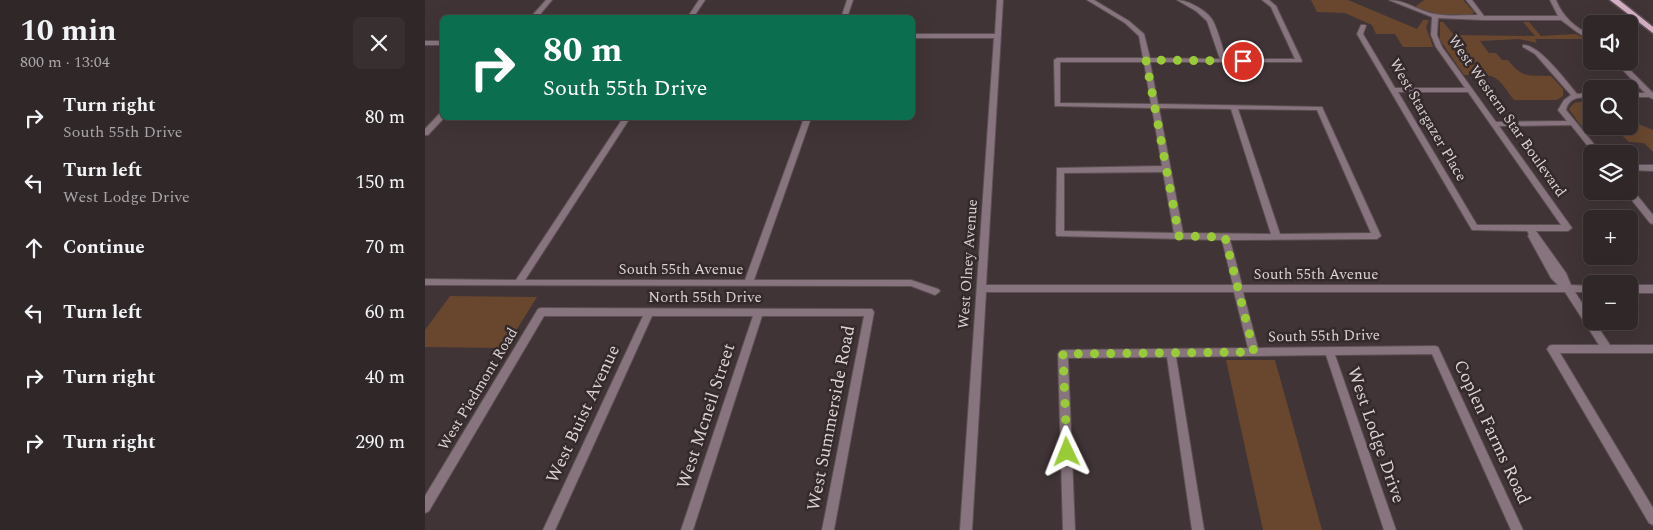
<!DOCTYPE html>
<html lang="en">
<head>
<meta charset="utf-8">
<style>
	body { margin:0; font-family:Spectral,serif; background:#382f30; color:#f1f3f6; height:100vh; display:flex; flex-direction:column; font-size:19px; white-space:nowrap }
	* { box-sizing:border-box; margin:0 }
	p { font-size:16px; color:#a8a5a8 }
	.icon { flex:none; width:28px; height:28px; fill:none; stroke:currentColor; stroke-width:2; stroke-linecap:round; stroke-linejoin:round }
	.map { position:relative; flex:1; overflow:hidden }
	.drawer { display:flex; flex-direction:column; background:#302728; width:425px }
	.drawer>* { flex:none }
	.banner { position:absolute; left:15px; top:15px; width:475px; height:105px; border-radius:8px; box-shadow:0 5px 20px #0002,0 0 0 1px #4b4445; background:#0b6e4f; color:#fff; overflow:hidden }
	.buttons { position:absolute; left:1158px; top:15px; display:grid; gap:10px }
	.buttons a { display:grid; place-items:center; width:55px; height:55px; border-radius:8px; background:#302728; box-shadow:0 5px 20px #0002,0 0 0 1px #4b4445; font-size:25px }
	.pin { position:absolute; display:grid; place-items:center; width:42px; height:42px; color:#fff; margin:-21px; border:2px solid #fff; border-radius:50%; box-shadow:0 1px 5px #0007 }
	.me { position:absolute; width:55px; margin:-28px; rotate:358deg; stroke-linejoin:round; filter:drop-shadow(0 0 4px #0008) }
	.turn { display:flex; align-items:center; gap:18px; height:105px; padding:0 20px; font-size:22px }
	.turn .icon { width:65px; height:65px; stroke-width:2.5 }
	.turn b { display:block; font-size:35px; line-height:42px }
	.round { display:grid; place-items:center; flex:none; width:52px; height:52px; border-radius:8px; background:#382f30 }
	.overview { display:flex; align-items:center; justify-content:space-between; height:85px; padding:0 20px }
	h1 { font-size:30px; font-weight:700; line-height:38px }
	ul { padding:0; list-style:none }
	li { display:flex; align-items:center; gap:15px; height:65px; padding:0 20px }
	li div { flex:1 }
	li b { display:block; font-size:19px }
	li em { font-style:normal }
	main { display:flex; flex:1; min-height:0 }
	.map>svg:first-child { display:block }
	.green { fill:#69472f }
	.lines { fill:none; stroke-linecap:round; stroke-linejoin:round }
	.minor-casing { stroke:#5c5052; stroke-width:2 }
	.major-casing { stroke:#5c5052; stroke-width:3 }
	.minor { fill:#87747f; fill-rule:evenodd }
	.major { fill:#d6afc5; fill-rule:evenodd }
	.route { stroke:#99cb36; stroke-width:9; stroke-dasharray:0 16.2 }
	.labels { text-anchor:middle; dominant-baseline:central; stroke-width:5; stroke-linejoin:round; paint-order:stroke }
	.street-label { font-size:15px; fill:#dad2d3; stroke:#352a2b }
	.near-street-label { font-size:18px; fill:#dad2d3; stroke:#352a2b }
</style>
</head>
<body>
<main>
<section class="drawer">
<div class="overview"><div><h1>10 min</h1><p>800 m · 13:04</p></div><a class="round"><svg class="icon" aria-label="close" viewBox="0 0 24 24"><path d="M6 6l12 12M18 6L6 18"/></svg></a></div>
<ul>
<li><svg class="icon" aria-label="right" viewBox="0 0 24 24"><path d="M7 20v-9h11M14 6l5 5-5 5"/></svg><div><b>Turn right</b><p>South 55th Drive</p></div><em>80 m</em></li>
<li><svg class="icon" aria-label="left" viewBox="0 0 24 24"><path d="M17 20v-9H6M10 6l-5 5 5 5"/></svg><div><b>Turn left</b><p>West Lodge Drive</p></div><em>150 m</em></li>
<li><svg class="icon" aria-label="ahead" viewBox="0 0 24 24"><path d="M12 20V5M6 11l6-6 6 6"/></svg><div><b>Continue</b></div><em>70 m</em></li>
<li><svg class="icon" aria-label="left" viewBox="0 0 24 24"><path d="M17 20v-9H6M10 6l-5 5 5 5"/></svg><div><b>Turn left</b></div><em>60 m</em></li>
<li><svg class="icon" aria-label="right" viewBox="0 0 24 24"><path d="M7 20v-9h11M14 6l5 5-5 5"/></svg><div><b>Turn right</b></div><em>40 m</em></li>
<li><svg class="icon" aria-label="right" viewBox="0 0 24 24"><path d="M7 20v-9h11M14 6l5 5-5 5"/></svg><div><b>Turn right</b></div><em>290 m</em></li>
</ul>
</section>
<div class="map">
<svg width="1228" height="530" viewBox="0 0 1228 530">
	<rect width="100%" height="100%" fill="#403436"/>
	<g class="green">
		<path d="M886 0H923L992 29 998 20H1004L1001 27 1008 47H978L970 34H951L947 25 920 13 892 12Z"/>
		<path d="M999 0H1038L1049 12 1046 15 1011 14 990 7Z"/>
		<path d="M1015 22H1018L1029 35 1110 36 1098 22H1104L1116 36 1151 34 1161 39H1110L1112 43 1094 39 1055 41 1064 53H1071L1077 60H1083C1098 79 1103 75 1126 76L1138 89V96L1132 100H1089C1069 73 1073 75 1039 75L1015 40Z"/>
		<path d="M1166 100V126H1204V120L1228 130V152L1219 143 1204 142C1183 118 1166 144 1151 119 1149 115 1146 113 1144 109L1149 103Z"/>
		<path d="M25 296 112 297 80 348 0 347V330Z"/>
		<path d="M801 360H850L897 530H838Z"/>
	</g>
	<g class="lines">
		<g class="minor-casing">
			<g id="minor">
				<path d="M121 0H127L112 18H105Z"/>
				<path d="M274 0H280L268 18H262Z"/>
				<path d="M422 0H428L422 18H416Z"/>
				<path d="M572 0H578L561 285H808L797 240 632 236 631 234 632 168 737 166 727 108 630 106 629 60 632 58H718L714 36 700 23 662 0H669L704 21 719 34 725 58 795 59 782 21 771 11 752 0C763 0 783 11 788 21 794 33 797 47 801 59H870L846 7 837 0H844L851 6 877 61 876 62H725L733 104 897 107 956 236 952 239 805 240 817 285H1133L1126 278 1103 236 1104 234 1102 231 1047 230 932 34 936 25H940L941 26 938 34 970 88H1040L1011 47 1006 35 1007 17 964 0C979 0 991 9 1005 13 1021 17 1037 15 1053 15L1041 0H1047L1059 16H1133L1125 0H1131C1138 18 1151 27 1166 36V41L1152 32 1136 20H1058L1013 18 1012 35 1017 47 1071 122 1142 121 1133 110 1139 100 1146 95 1110 54 1098 47V45C1114 44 1141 81 1152 94L1166 93V97C1155 97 1144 97 1141 110L1177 154H1169L1146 125 1074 126 1147 228 1143 231H1111L1141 273 1146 285 1166 286V292H1150L1166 317V321H1169L1185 345H1228V353H1135L1228 508V525L1224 523 1122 349 1124 346 1127 345H1174L1140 292H818L833 348 1010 346 1013 347 1098 530H1086L1007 354 910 355 971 530H959L901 355 751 357 779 530H767L742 357 643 358 650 530H638L633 354 635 351 638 350 823 348 809 292H561L547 530H535L569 38H488V34H570ZM635 62H719L726 104 635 103ZM973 92H1043L1136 225H1052ZM734 108 806 109 846 234 758 233ZM813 109 892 110 946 233 855 234ZM738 172 749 233 639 231V173Z"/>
				<rect x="0" y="41" width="18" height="4"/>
				<path d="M1189 61H1196L1228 93V99L1224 97H1204V93H1220Z"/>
				<path d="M16 112H18V118H19L3 135H0V129Z"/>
				<path d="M198 118H205L100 280H320L379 118H386L329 280H486L513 289 515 291 513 293 510 295 486 286 0 285V279L91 280Z"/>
				<path d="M1228 165V171L1204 170V165Z"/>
				<path d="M1204 188 1207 189 1228 215V224L1225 223 1201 193 1200 191H1204Z"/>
				<rect x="1204" y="285" width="24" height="8"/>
				<path d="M116 308 447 309 449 312 409 530H397L439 316H337L268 530H256L328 316H227L130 530H118L218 316H119L4 511 0 513V496L113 309Z"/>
			</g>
		</g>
		<g class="major-casing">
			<path id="major" d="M1185 0H1194L1228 27V33Z"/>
		</g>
		<use href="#minor" class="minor"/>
		<use href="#major" class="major"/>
	</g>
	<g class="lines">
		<path class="route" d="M642 452 638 354 829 352 800 237 754 236 721 60 818 61"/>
	</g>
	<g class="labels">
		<g class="street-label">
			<text transform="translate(1082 116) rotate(55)">West Western Star Boulevard</text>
			<text transform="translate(1003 120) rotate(60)">West Stargazer Place</text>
			<text transform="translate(543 264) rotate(-86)">West Olney Avenue</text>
			<text x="256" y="269">South 55th Avenue</text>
			<text x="891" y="274">South 55th Avenue</text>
			<text x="280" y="297">North 55th Drive</text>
			<text transform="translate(899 336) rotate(-1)">South 55th Drive</text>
			<text transform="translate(53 389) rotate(-59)">West Piedmont Road</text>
		</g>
		<g class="near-street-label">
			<text transform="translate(158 414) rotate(-65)">West Buist Avenue</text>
			<text transform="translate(281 416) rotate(-72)">West Mcneil Street</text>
			<text transform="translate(406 418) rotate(-79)">West Summerside Road</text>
			<text transform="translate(1067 432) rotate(65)">Coplen Farms Road</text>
			<text transform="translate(951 435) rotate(71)">West Lodge Drive</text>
		</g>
	</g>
</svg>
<div class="buttons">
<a><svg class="icon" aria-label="sound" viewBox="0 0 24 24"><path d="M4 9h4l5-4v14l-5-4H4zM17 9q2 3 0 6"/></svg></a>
<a><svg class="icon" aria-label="search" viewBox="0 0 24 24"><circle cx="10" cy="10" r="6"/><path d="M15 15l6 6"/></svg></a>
<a><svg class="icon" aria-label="layers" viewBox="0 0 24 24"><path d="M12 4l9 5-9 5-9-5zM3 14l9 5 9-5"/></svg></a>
<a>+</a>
<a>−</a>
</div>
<div class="pin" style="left:818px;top:61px;background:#d93025"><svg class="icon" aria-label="arrive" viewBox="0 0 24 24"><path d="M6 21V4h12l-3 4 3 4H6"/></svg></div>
<svg class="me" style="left:642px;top:452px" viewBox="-20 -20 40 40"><path d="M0-17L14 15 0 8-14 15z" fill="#99cb36" stroke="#fff" stroke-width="4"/></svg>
<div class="banner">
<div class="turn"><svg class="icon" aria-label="right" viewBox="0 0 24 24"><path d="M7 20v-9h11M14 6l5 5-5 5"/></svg><div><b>80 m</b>South 55th Drive</div></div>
</div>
</div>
</main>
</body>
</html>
